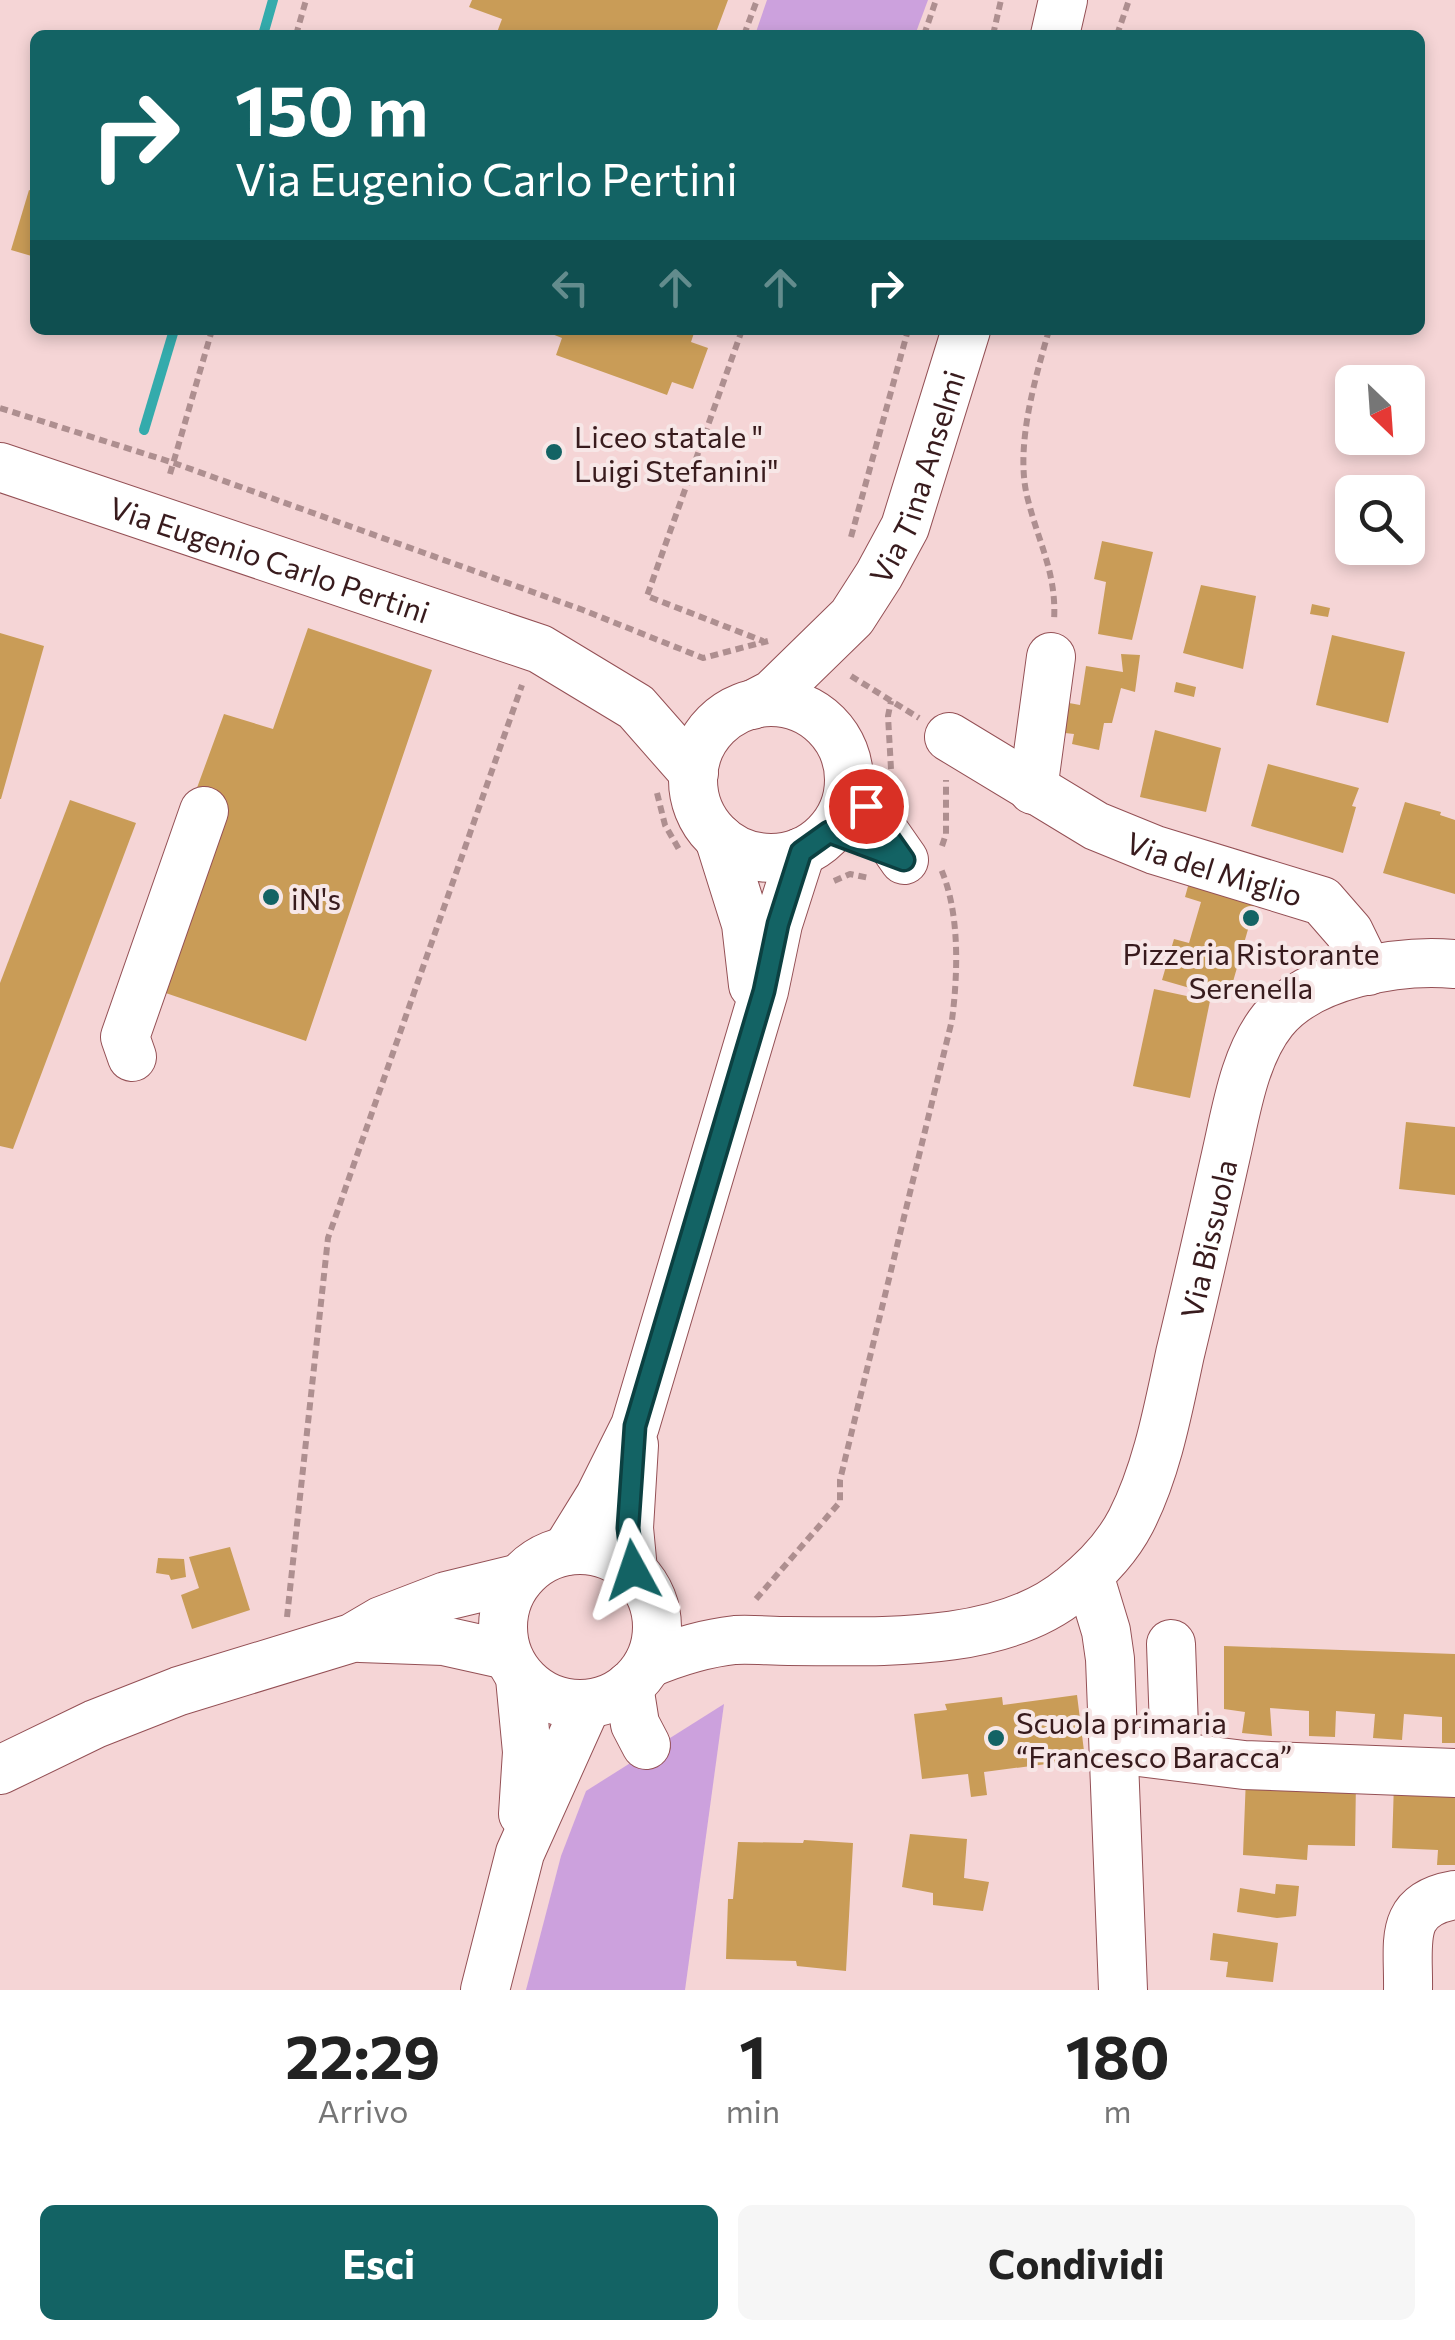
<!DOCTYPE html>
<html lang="it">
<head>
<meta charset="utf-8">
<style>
	body { margin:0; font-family:Commissioner,sans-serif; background:#f6f6f6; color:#222; height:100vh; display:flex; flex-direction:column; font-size:38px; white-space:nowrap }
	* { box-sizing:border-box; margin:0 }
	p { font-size:32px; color:#767676 }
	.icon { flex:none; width:55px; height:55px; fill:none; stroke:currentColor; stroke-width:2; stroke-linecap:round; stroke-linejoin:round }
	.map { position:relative; height:1990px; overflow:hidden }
	.panel { display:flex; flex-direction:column; background:#fff; flex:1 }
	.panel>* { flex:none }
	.hud { position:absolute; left:30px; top:30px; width:1395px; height:305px; border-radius:15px; box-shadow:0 5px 15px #0003; background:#136364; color:#fff; overflow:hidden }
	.needle { width:65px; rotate:155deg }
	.tools { position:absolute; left:1335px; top:365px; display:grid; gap:20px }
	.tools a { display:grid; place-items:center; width:90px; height:90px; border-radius:15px; background:#fff; box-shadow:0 5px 15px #0003; font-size:50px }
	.pin { position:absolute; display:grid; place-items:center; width:85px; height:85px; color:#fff; margin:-42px; border:5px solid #fff; border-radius:50%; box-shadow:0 2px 10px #0007 }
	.me { position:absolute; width:110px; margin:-55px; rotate:355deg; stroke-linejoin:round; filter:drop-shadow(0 0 8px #0008) }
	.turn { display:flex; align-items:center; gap:35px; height:210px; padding:0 40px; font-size:45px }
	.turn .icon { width:130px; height:130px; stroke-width:2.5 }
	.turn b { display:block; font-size:70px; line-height:85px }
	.lanes { display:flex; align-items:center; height:95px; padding:0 40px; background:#0003; justify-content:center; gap:50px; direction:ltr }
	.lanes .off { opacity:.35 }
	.eta { display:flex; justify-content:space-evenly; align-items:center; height:170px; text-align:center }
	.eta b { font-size:60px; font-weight:700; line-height:70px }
	.button { display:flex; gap:20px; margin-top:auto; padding:20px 40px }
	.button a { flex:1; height:115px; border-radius:15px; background:#136364; color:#fff; font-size:40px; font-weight:700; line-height:115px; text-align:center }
	.button a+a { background:#f6f6f6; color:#222 }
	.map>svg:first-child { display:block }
	.green { fill:#cca1dd }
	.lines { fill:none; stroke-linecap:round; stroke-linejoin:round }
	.stream { stroke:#34abac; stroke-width:10 }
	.building { fill:#c99c57 }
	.minor-casing { stroke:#945055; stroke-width:50 }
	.path { stroke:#ae8f90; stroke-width:6; stroke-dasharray:8 5; stroke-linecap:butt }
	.minor { stroke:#fff; stroke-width:48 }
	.route-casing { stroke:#0c4041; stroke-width:25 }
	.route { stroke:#136364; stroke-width:18 }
	.poi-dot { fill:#136364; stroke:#f7e7e7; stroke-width:4 }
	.labels { text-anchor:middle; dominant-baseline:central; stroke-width:8; stroke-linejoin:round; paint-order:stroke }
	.poi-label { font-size:30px; fill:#381b1d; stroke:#f7e7e7; text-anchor:start }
	.street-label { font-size:30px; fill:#381b1d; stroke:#f7e7e7 }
</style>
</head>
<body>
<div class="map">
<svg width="1455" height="1990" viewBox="0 0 1455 1990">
	<rect width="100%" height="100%" fill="#f5d5d6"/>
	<g class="green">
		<path d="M767 0H928L915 35H755Z"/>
		<path d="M724 1704 685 1990H526L561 1856 586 1791Z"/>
	</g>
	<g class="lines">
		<g class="stream">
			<path d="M263 35 273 0"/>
			<path d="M144 430 174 330"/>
		</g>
	</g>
	<g class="building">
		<path d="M472 0H728L715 35H496L502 19 469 7Z"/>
		<path d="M29 190 35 192V257L11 250Z"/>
		<path d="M542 330H695L691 342 708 348 693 389 672 382 667 395 556 355 562 338Z"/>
		<path d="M1102 541 1153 552 1132 640 1098 634 1106 582 1094 579Z"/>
		<path d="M1201 585 1256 596 1243 669 1183 653Z"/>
		<path d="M1312 604 1330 608 1328 617 1310 614Z"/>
		<path d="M308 628 432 670 306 1041 154 989 194 796 224 714 273 729Z"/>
		<path d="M0 633 44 646 1 799H0Z"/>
		<path d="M1332 635 1405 652 1388 723 1316 705Z"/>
		<path d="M1121 654 1140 655 1135 692 1121 688 1112 723H1104L1099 750 1072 744 1074 734 1065 733 1069 703 1080 705 1086 666 1123 672Z"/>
		<path d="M1176 682 1196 687 1194 697 1174 692Z"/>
		<path d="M1155 730 1221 748 1206 812 1140 797Z"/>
		<path d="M1268 764 1359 788 1352 806 1356 807 1343 853 1251 826Z"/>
		<path d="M70 800 136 823 13 1149 0 1146V983Z"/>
		<path d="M1405 802 1441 812 1440 815 1455 820V894L1383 873Z"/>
		<path d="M1190 879 1257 898 1228 999 1162 980 1174 939 1189 943 1201 902 1185 897Z"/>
		<path d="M1154 989 1210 1001 1190 1098 1133 1086Z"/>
		<path d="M1406 1122 1455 1127V1195L1399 1189Z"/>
		<path d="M230 1547 250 1610 192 1629 181 1595 199 1588 189 1557Z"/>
		<path d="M158 1558 184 1559 186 1577 171 1580 169 1575 156 1573Z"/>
		<path d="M1224 1646 1455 1654V1743H1442V1717L1404 1714 1402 1740 1373 1738 1375 1714 1336 1711 1335 1737 1309 1736V1711L1270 1708 1272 1736 1242 1733 1245 1712 1224 1709Z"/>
		<path d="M1077 1695 1085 1759 984 1772 987 1795 971 1797 968 1774 922 1779 914 1714 947 1710 945 1704 1002 1697 1003 1705Z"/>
		<path d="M1246 1777 1356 1781 1355 1846 1308 1845 1307 1860 1243 1855Z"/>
		<path d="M1394 1782 1455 1784V1865H1437L1438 1850 1392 1848Z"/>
		<path d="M910 1834 967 1839 964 1878 989 1882 983 1911 933 1905V1893L902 1887Z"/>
		<path d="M804 1840 853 1843 846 1971 797 1966 796 1961 726 1959 728 1899H733L738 1842 803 1843Z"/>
		<path d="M1276 1884 1299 1886 1296 1916 1277 1918 1237 1912 1240 1888 1275 1894Z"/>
		<path d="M1213 1933 1278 1943 1273 1982 1226 1977 1228 1962 1210 1960Z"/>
	</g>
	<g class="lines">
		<g class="minor-casing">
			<g id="minor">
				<path d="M1055 35 1063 0"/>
				<path id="s1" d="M0 467 540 649 636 707 694 773"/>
				<circle cx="771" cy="780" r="78"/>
				<path id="s2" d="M752 705 773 694 852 617 879 575 905 527 966 330"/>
				<path id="s3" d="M949 737 1096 826 1155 850 1322 901 1349 932 1368 971"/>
				<path d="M849 781 904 860"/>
				<path d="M1033 790 1051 657"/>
				<path d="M719 838 746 924 753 985"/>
				<path d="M132 1057 125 1037 204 811"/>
				<circle cx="580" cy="1627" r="77"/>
				<path d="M566 1551 600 1496 635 1426 764 991 778 924 801 852"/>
				<path d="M633 1570 629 1528 634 1445"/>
				<path d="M1089 1575 1106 1631 1110 1659 1123 1990"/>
				<path d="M360 1638 444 1641 507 1655"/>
				<path d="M1171 1644 1175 1756"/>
				<path id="s4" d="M648 1664C674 1653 707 1643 735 1640 752 1639 771 1641 788 1641 877 1641 1000 1649 1072 1589 1096 1570 1117 1548 1131 1521 1157 1470 1168 1410 1180 1354 1196 1288 1211 1222 1226 1155 1236 1112 1244 1056 1273 1020 1310 974 1399 959 1455 964"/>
				<path d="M520 1678 527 1752 523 1814"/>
				<path d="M629 1686 635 1724 646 1745"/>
				<path d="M1115 1749 1244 1765 1455 1773"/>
				<path d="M0 1770 95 1724 179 1691 352 1638 381 1621 446 1596 520 1578"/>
				<path d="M485 1990 520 1853 587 1704"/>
				<path d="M1408 1990C1409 1942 1397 1905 1455 1895"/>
			</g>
		</g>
		<g class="path">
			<path d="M296 35 306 0"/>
			<path d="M744 35 757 0"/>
			<path d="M924 35 936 0"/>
			<path d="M993 35 1001 0"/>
			<path d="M1117 35 1129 0"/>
			<path d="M742 330 647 596 763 641"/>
			<path d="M1049 330C1035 379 1014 449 1028 500 1039 544 1057 574 1054 621"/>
			<path d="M0 408 174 463 583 610 703 658 768 641"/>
			<path d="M170 474 212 330"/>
			<path d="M851 537 908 330"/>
			<path d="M851 676 919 718"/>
			<path d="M891 769 888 716 891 701"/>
			<path d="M657 793 665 825 680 851"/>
			<path d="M942 846 946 834V780"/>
			<path d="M834 881 850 874 869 878"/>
			<path d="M756 1599 840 1502V1480L952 1020C958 973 960 913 941 869"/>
			<path d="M287 1617 328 1238 522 685"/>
		</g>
		<use href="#minor" class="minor"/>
	</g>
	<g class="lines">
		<g class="route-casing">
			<path id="route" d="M633 1570 628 1528 635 1426 764 991 778 924 801 852 829 832 904 860 866 806"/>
		</g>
		<use href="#route" class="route"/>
	</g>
	<g class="poi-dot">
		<circle cx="554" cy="452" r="10"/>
		<circle cx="271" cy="897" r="10"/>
		<circle cx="1251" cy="918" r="10"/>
		<circle cx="996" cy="1738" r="10"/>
	</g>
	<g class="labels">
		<g class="poi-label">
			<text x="574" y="435">Liceo statale "<tspan x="574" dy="34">Luigi Stefanini"</tspan></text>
			<text x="291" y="897">iN's</text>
			<text x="1251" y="952" text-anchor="middle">Pizzeria Ristorante<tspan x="1251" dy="34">Serenella</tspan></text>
			<text x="1016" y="1721">Scuola primaria<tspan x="1016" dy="34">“Francesco Baracca”</tspan></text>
		</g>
		<g class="street-label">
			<text stroke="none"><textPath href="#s2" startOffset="290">Via Tina Anselmi</textPath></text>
			<text stroke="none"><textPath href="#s1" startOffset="285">Via Eugenio Carlo Pertini</textPath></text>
			<text stroke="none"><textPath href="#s3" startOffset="298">Via del Miglio</textPath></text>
			<text stroke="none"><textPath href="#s4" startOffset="822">Via Bissuola</textPath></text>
		</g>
	</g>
</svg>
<div class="tools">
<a><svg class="needle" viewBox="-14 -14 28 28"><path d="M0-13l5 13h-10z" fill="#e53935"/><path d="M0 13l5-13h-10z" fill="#767676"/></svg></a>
<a><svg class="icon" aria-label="search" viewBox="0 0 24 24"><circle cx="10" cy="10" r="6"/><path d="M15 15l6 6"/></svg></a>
</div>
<div class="pin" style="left:866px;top:806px;background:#d93025"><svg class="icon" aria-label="arrive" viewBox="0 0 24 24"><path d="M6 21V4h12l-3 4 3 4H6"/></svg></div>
<svg class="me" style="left:633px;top:1570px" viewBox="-20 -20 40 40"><path d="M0-17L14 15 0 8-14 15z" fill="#136364" stroke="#fff" stroke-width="4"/></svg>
<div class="hud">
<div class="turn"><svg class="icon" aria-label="right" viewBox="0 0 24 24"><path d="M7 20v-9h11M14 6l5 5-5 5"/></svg><div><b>150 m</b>Via Eugenio Carlo Pertini</div></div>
<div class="lanes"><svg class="icon off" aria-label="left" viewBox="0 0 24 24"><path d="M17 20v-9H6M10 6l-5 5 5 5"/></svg><svg class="icon off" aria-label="ahead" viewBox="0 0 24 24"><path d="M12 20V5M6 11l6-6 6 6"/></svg><svg class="icon off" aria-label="ahead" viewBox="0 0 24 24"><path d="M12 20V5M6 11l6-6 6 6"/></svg><svg class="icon" aria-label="right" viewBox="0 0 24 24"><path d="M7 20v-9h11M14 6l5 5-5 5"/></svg></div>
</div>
</div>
<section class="panel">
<div class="eta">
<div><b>22:29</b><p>Arrivo</p></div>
<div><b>1</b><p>min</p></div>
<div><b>180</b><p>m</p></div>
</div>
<div class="button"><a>Esci</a><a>Condividi</a></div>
</section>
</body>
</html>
